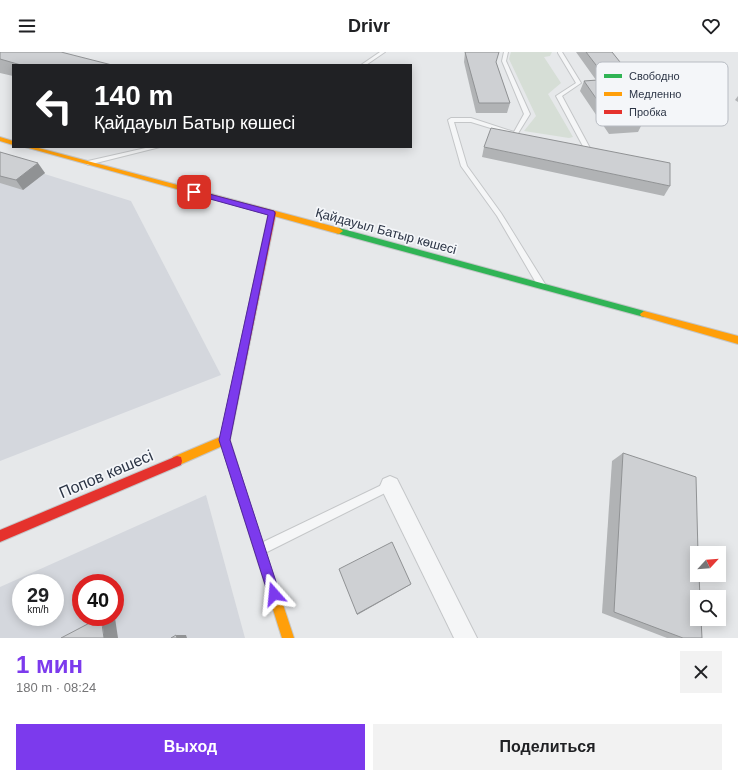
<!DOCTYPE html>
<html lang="ru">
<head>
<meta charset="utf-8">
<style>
	body { margin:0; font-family:Arial,sans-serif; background:#f2f2f2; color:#202124; height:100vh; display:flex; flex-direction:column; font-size:15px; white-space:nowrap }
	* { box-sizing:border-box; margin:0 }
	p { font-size:13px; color:#757577 }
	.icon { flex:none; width:22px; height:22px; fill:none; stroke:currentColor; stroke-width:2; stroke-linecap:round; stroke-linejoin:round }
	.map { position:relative; height:586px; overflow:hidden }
	.panel { display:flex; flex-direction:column; background:#fff; flex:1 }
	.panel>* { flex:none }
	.guide { position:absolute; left:12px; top:12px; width:400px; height:84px; border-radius:0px; box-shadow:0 2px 10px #0003; background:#202124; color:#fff; overflow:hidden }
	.needle { width:26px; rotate:64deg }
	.buttons { position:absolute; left:690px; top:494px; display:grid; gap:8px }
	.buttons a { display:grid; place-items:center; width:36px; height:36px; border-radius:0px; background:#fff; box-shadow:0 2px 10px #0003; font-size:20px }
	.speed { position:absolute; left:12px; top:522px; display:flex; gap:8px; font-size:20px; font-weight:700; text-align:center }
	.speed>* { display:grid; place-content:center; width:52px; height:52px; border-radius:50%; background:#fff; box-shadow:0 2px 10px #0003; line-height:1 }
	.speed small { font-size:10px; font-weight:400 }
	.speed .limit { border:6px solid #d22; background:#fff; color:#111 }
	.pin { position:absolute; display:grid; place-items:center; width:34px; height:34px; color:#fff; margin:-17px; border-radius:8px; box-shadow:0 2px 6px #0006 }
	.me { position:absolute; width:44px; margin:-22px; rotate:342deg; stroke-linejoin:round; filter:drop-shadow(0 0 3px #0008) }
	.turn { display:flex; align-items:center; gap:14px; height:84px; padding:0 16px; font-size:18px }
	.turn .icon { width:52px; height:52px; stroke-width:2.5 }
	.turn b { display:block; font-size:28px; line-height:34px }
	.round { display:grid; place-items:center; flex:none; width:42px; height:42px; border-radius:0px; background:#f2f2f2 }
	.overview { display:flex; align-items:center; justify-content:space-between; height:68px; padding:0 16px }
	h1 { font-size:24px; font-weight:700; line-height:30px; color:#7c3aed }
	.cta { display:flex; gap:8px; margin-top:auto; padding:8px 16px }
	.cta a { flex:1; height:46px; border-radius:0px; background:#7c3aed; color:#fff; font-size:16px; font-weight:700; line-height:46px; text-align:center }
	.cta a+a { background:#f2f2f2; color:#202124 }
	header { display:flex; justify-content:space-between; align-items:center; height:52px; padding:0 16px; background:#fff; font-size:18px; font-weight:700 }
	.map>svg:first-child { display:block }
	.built { fill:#d4d7dd; fill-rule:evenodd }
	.green { fill:#d6ded6 }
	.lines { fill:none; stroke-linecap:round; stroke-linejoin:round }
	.lane-casing { stroke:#c4c6c8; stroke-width:2 }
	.street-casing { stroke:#c4c6c8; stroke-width:2 }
	.fast-casing { stroke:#c4c6c8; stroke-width:2 }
	.slow-casing { stroke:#c4c6c8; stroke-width:2 }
	.jam-casing { stroke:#c4c6c8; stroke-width:2 }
	.lane { fill:#f5f6f7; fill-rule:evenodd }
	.street { fill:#f5f6f7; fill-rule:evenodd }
	.fast { fill:#30b455; fill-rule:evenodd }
	.slow { fill:#ff9f0a; fill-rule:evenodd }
	.jam { fill:#e5322d; fill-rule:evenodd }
	.wall { fill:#b1b3b5 }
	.shaded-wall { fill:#909294 }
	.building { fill:#ced0d3; stroke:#909294 }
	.route { fill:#7c3aed; stroke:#51269a }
	.labels { text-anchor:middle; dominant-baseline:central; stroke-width:3.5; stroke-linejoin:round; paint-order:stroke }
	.street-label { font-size:13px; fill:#2b3445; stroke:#f4f6f9 }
	.near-street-label { font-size:16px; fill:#2b3445; stroke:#f4f6f9 }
	.key { fill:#f4f6f9; stroke:#b8bcc3; stroke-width:1 }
	.key-label { font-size:11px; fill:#2b3445 }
</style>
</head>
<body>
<header><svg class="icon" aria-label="menu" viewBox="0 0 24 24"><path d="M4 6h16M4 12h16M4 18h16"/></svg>Drivr<svg class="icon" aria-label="heart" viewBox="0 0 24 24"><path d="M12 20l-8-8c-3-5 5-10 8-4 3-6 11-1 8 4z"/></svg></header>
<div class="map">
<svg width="738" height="586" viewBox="0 0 738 586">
	<rect width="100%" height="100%" fill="#e6e8ea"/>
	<g class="built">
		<path d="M0 108 131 149 221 323 0 409Z"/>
		<path d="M206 443 245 586H0V535ZM21 531H55V565H21ZM81 531H115V565H81Z"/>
	</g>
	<path class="green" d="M511 0H552L550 4 544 5 561 31 548 42 573 85 569 86 524 79 536 64 509 7Z"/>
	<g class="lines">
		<g class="lane-casing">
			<g id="lane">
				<path d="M380 0H385L366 13H361Z"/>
				<path d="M504 0H508L506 9 530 62 517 83H513L471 70H454L467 114 501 161 545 232 546 234 545 236H539L497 164 461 114 448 68 451 66H471L514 80 524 62 502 9Z"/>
				<path d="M558 0H562L581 31 562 44 591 98 590 99 585 98 556 44 576 31 558 1Z"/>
				<path d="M150 95H160L88 113 85 111 88 109Z"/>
				<path d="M390 429 393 431 395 434 393 437 267 500 263 501 259 500 258 496 259 492Z"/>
			</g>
		</g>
		<g class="street-casing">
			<path id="street" d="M390 424 397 427 477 586H454L380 434 383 427Z"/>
		</g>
		<g class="fast-casing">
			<path id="fast" d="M339 176 644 259 648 262 644 265 336 181V177Z"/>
		</g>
		<g class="slow-casing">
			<g id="slow">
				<path d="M0 85 13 89V93L0 89Z"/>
				<path d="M25 95H35L339 176 343 179 339 182Z"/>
				<path d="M644 259 738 284V292L641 264 640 262Z"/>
				<path d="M225 383 229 385 230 388 229 391 177 414 173 413 172 409 173 405Z"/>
				<path d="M241 435 245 436 246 440 294 586H282L236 440 237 436Z"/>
			</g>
		</g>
		<g class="jam-casing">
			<g id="jam">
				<path d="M269 159H275L276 161 230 388 246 440 245 444 241 445 237 444 236 440 220 388Z"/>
				<path d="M177 404 181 405 182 409 181 413 0 490V478Z"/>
			</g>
		</g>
		<use href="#lane" class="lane"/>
		<use href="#street" class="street"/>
		<use href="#fast" class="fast"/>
		<use href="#slow" class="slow"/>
		<use href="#jam" class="jam"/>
	</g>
	<g class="wall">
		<path d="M0 0 112 13H13V24L0 21Z"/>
		<path d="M465 0 496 10 510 51 507 61H476L464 10Z"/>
		<path d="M576 0H612L632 25 627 34 616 35 643 70 638 80 609 82 580 39 584 29 596 28Z"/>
		<path d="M738 44V50L735 48Z"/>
		<path d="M484 95 670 134 664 144 482 105Z"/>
		<path d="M0 100 45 121 23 138 0 131Z"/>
		<path d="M623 401 702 586H667L602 561 612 409Z"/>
	</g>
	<g class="shaded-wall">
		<path d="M38 111 45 121 23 138 16 128Z"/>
		<path d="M411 532 410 533 357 563V562Z"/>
		<path d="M102 565 115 566 118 586H104Z"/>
		<path d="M176 583H186L187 586H177Z"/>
	</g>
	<g class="building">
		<path d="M0 0H61L112 13H21L0 7Z"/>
		<path d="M465 0H499L496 10 510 51H479Z"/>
		<path d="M586 0H612L632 25 606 26Z"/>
		<path d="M611 27 643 70 614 72 584 29Z"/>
		<path d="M491 76 670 111V134L484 95Z"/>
		<path d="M0 100 38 111 16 128 0 124Z"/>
		<path d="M623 401 696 425 698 501H697V523H699L700 545H697V567H701L702 586H683L614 560Z"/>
		<path d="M392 490 411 532 357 562 339 517Z"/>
		<path d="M101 565 104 586H61Z"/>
		<path d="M176 583 177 586H171Z"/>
	</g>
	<path class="route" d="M194 138 274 159 275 161 230 388 280 542 279 546 274 548 270 546 268 542 219 388 268 163 192 142V139Z"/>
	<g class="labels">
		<g class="street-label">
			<text transform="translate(386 179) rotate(15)">Қайдауыл Батыр көшесі</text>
		</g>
		<g class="near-street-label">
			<text transform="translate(106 422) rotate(-23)">Попов көшесі</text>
		</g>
	</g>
	<rect x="596" y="10" width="132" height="64" rx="6" class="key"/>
	<rect x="604" y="22" width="18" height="4" fill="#30b455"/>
	<rect x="604" y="40" width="18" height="4" fill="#ff9f0a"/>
	<rect x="604" y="58" width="18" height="4" fill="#e5322d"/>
	<g class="key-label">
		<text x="629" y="28">Свободно</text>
		<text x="629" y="46">Медленно</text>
		<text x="629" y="64">Пробка</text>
	</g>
</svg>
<div class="buttons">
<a><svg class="needle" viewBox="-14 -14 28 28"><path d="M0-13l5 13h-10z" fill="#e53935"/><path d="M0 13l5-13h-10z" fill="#757577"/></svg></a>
<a><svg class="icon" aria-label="search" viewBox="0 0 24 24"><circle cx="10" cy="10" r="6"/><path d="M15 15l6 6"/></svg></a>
</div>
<div class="speed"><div>29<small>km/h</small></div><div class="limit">40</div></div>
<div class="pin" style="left:194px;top:140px;background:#d93025"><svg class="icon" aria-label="arrive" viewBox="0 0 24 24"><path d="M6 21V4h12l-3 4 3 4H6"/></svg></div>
<svg class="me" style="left:274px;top:542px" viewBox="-20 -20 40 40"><path d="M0-17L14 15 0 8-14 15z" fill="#7c3aed" stroke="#fff" stroke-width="4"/></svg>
<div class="guide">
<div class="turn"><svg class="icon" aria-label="left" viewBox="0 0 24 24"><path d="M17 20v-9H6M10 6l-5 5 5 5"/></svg><div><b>140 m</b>Қайдауыл Батыр көшесі</div></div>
</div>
</div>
<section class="panel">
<div class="overview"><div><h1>1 мин</h1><p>180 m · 08:24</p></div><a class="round"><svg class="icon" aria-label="close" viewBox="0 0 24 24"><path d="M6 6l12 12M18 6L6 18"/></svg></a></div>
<div class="cta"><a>Выход</a><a>Поделиться</a></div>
</section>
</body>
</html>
